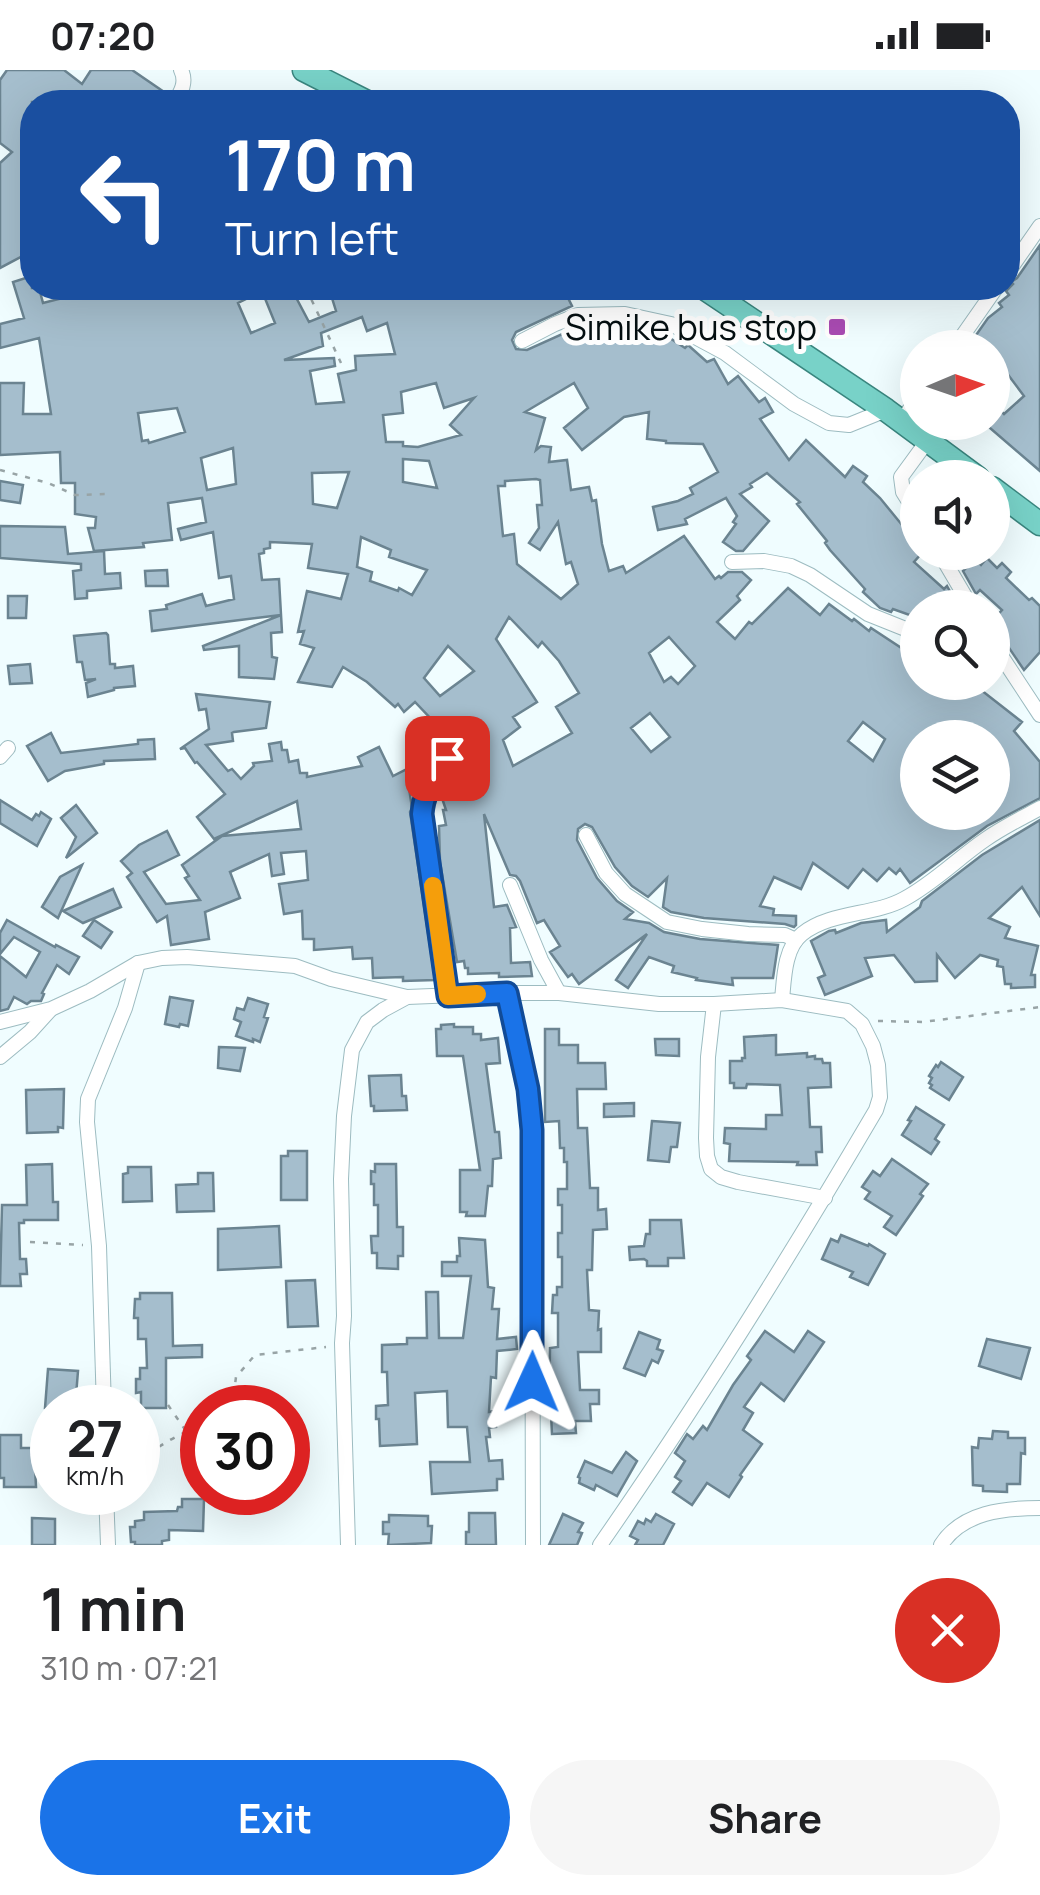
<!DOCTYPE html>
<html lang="en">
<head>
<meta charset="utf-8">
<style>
	body { margin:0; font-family:Manrope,sans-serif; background:#f6f6f6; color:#202124; height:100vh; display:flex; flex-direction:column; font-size:38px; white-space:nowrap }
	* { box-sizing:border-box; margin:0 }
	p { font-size:32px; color:#757577 }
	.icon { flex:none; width:55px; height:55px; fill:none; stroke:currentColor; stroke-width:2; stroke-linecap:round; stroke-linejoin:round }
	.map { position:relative; height:1475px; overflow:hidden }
	.panel { display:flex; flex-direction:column; background:#fff; flex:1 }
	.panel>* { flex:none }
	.top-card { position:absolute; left:20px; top:20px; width:1000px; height:210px; border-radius:40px; box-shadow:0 10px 40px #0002; background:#1a4fa0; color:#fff; overflow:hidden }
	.needle { width:65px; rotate:88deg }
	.tools { position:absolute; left:900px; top:260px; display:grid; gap:20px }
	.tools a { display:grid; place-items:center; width:110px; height:110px; border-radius:50%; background:#fff; box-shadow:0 10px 40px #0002; font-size:50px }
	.speed { position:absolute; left:30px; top:1315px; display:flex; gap:20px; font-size:50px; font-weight:700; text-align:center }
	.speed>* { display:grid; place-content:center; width:130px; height:130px; border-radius:50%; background:#fff; box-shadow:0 10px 40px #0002; line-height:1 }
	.speed small { font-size:25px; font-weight:400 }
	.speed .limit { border:15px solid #d22; background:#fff; color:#111 }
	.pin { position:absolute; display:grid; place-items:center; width:85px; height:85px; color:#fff; margin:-42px; border-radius:20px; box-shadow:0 5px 15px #0006 }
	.me { position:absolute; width:110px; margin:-55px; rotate:1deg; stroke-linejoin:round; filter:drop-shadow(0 0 8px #0008) }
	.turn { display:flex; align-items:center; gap:35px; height:210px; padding:0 40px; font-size:45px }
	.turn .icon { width:130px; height:130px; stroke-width:2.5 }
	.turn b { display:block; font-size:70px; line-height:85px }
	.round { display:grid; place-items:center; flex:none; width:105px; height:105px; border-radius:52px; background:#f6f6f6 }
	.summary { display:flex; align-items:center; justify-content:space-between; height:170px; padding:0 40px }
	h1 { font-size:60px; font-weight:700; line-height:75px }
	.button { display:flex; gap:20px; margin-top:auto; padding:20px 40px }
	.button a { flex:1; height:115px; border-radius:60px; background:#1a73e8; color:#fff; font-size:40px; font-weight:700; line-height:115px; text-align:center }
	.button a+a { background:#f6f6f6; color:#202124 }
	.status { display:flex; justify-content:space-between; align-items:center; height:70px; padding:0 50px; background:#fff; direction:ltr }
	.status svg { height:28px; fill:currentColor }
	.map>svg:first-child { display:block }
	.building { fill:#a5becd; stroke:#6b8491; stroke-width:2.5; fill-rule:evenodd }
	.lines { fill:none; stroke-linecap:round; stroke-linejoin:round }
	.minor-casing { stroke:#9dbcc1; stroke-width:16 }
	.trunk-casing { stroke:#3a867f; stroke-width:25 }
	.path { stroke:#98a4a6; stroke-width:2.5; stroke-dasharray:5 8; stroke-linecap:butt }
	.minor { stroke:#fff; stroke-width:14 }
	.trunk { stroke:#78d2c8; stroke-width:22 }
	.route-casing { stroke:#114b97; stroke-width:25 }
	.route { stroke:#1a73e8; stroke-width:18 }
	.slow { stroke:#f59e0b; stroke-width:18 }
	.poi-dot { fill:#aa4bb3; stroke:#fff; stroke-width:4 }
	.labels { text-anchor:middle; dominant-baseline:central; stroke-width:10; stroke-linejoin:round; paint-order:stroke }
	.poi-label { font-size:35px; fill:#050f11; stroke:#fff; text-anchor:end }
</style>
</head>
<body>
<div class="status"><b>07:20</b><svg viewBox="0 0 49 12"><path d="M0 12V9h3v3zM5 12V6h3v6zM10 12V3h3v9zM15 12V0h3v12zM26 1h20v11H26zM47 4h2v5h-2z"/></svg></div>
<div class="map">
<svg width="1040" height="1475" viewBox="0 0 1040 1475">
	<rect width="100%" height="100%" fill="#f0fdff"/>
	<g class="building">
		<path d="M7 0H64L82 14 91 0H132L167 24 164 32H32V181L0 198V93L12 82 0 73V10Z"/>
		<path d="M1040 175V401L983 352H992V333L1004 344 1024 326 1006 302 992 316V278H967L988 248 1002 237 999 233 1009 225 1006 221 1013 214 1011 212 1017 208Z"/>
		<path d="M32 206V218H39L43 233 102 218H291L309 252 336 241 332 228 362 218H563L572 236 516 262 512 270 516 279 527 280 580 256 582 259 613 255 647 267 649 260 662 263 685 278 688 275 707 292 714 289 728 314 738 306 759 332 765 328 773 342 760 349 789 390 806 370 845 407 853 396 867 406 863 412 880 428 902 455 904 453 911 463 906 466 921 484 914 492 944 519 947 516 953 527 945 538H918V548L893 539 891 542 880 538 863 522 865 519 830 480 825 473 827 471 797 434 800 432 767 403 750 414 752 417 740 424 769 451 743 481H736L723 472 736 454 733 452 737 446 726 428 685 449 687 454 658 460 653 437 678 431 693 424 690 418 718 402 703 374 666 373V371L647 369 649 342 624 347 582 380 564 358 588 338 574 313 525 342 545 348 536 380 541 376 551 377 549 392 567 390 571 420 589 417 592 431 596 430 602 474 609 501 623 496 626 503 684 466 715 509 719 506 721 508 728 502H742L751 510 737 526 740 530 717 552 735 569 749 552 752 554 788 518 820 545 829 534 852 551 854 549 869 561 871 558 918 589V612H986L981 620 1022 652 1014 661 1040 692V728L987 756 910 813 900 799 896 804 889 798 877 811 863 799 848 818 813 793 801 819 774 807 760 836 774 839 773 845 796 846V855L794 857 785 854 704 848 671 842 663 837 667 808 648 827 632 816 615 797 592 757 585 754 578 759 577 770 597 808 617 831 633 842 625 849 649 853 664 862 700 869 778 875 773 908H732L733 915 696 910 697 908 672 902 674 896 649 887 628 918 616 910 647 864 579 914 572 904 568 907 550 882 560 876 544 850 537 853 520 811 516 806 510 805 484 744 494 837 507 835 516 857 510 858 511 893 530 892 532 906 499 907V903L468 904V898H465L464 891 457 892 440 792 439 756 446 755 443 740H446L440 722 462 714 456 693 457 684 453 679 449 666 435 680 418 662 432 650 415 632 404 642 398 634 395 637 367 612 343 597 332 617 298 612 314 578 300 574 304 561 298 562 307 521 341 529 348 504 308 498 312 474 270 472V478L264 479V483L259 484 262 510 279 509 282 562 271 563 272 587 277 588 274 609 239 607V576L204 580 203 576 281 545 152 561 150 541 167 539 166 535 202 524 206 536 234 529 231 506 219 508 213 462 181 470 178 459 206 452 202 428 168 433 172 470 143 473 144 477 94 481 88 458H95L96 447 75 444V413H61L60 382 0 385V313H24L23 344H51L39 268 0 278V254L24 248 13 212ZM262 221 275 253 251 263 238 233ZM362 247 367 261 387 253 395 284 355 286 356 300 338 304 344 332 316 334 310 301 335 296 334 288 284 290 323 276 321 263ZM436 313 444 338 474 328 450 355 461 365 418 377 403 376V372H386L383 345 403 343 401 322ZM177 338 185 362 149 373 148 370 142 371 138 343ZM233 378 236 414 207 420 201 388ZM403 389 429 391 437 418 403 412ZM349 402 337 438 313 434 312 403ZM536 409 540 410 542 435H537L539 458 529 473 540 480 558 452 566 494 571 492 578 514 561 529 517 494 514 464 503 466 498 416H505V411ZM361 467 391 480 389 487 427 500 412 525 399 518 398 521 370 511 372 502 357 497ZM509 547 538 577 542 572 559 591 579 623 556 637 572 663 513 696 503 670 520 657 513 647 537 632 496 569ZM669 567 695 596 678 614 671 607 664 612 649 583ZM448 576 474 601 440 626 424 608ZM650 643 670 667 651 682 631 658ZM863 652 885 669 873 691 848 671ZM918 668H992V680L1004 689 992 696V742H918Z"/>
		<path d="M0 411 23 415 20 433 0 430Z"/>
		<path d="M0 456 65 457 68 484 104 481 105 504 120 503 121 518 87 521V528L75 529 73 501 81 500V494L0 488Z"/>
		<path d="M987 488 997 498 1002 493 1011 502 1006 508 1029 530 1032 528 1040 536V582L1024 600 1001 566 992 562V551L1002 540 980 520 976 524 963 501 975 489 981 495Z"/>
		<path d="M167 500 168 516H146L145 501Z"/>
		<path d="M8 526H27L26 548H8Z"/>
		<path d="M106 563 108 565 110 594H115V598L133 596 135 616 114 618V620L88 627 86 613 96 609 85 610 82 592H77L74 566Z"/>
		<path d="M30 594 32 613 10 614 8 596Z"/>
		<path d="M196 624 270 632 266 658 234 662 232 663 233 671 206 675 228 701 232 699 241 709 254 696 253 693 272 691 269 674 281 672 282 680H287L289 692 298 690 300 703H307V707L362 696 358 687 379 677 393 706 413 696 415 700 420 698 424 705 420 712 409 718 412 738 410 742 435 910 403 911V907L373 908 372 888 353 889 352 877 314 880V869H303L302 841 284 844 279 814 308 810 306 781 281 783 284 804 272 806 269 784 230 802 240 828 205 842 209 869 171 875 167 846 157 852 127 807 132 803 121 791 139 775 167 761 179 785 144 802 166 834 200 830 185 808 189 806 182 795 222 766 301 759 297 731 214 769 197 747 225 724 197 692 195 693 185 678 180 679 209 659 206 639 199 640Z"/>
		<path d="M51 663 61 683 138 674V670L154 669 155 689 104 691V694L65 701 48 711 27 676Z"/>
		<path d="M0 730 32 750 36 744 39 746 41 742 51 749 37 776 0 753Z"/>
		<path d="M76 735 97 763 66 788 76 767 61 748Z"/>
		<path d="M1040 750V846L1022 817 989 848 1010 857 1005 868 1038 876 1031 905H1035V917L1011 918V914H1005L1003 897 997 896 998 890 980 885 955 908 937 885V911L915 912 894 885 865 888 872 906 825 925 818 908 825 905 811 871 829 861 835 860 836 863 861 853 886 850 887 862 920 837 922 831 982 785Z"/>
		<path d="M82 795 58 848 42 837 60 807Z"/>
		<path d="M113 819 121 837 83 853 63 841Z"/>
		<path d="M7 850 55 877 56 875 79 887 69 904 57 895 42 923 44 924 41 931H31L27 934 14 927 8 939 0 941V886L26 907 40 882 14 867 0 884V863Z"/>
		<path d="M94 850 112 862 101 878 83 866Z"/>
		<path d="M170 927 193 931 188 956 180 954 179 957 165 954Z"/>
		<path d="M248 928 268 934 264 947 268 948 260 972 253 969V972L236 966 241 952 234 949 237 938 244 940Z"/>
		<path d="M454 954V957H473V964H481V970L498 968 500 993 486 994 495 1062H499L501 1088 493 1089 492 1116H488L485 1146H466L467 1142H460V1100H480L463 986H437L436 959H441V955Z"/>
		<path d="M545 959H559V975H578V993H605L606 1019H577L578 1058H587L590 1118H598V1140L606 1139 607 1159 593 1160 592 1200H587L589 1240 599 1241 598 1260 601 1259V1282H578L580 1320H599V1334H590L591 1351H575L576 1363 552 1364 551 1344H549L550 1278 558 1277V1243H552L553 1225H557V1217H562V1187H558V1163H562V1135H558V1119H567V1092H564V1078H560L559 1051 545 1052Z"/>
		<path d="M776 965V985L807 983V987L815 986V989H822L823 993H830L831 1017 808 1018 810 1057H821L822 1082H816L817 1095H797L798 1092 729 1091 730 1074 724 1073 725 1058 766 1059V1045H782L780 1015 747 1014 746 1018H734V1013H730V991H742V988H745L744 967Z"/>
		<path d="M655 969H679V986L656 985Z"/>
		<path d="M219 977 245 978 240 1001 218 998Z"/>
		<path d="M941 992 963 1007 949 1030 930 1018 932 1015 929 1013 932 1008 929 1006 936 995 938 997Z"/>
		<path d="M401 1005 402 1026H406L407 1040 374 1041V1036H371L369 1006Z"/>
		<path d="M64 1019 63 1058 58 1057V1062L27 1063 26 1020Z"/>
		<path d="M634 1033V1046L604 1047V1034Z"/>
		<path d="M916 1037 944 1055 935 1069 939 1072 931 1084 902 1065 911 1051 908 1050Z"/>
		<path d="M652 1051 680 1053 677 1077H671L669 1092 648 1090Z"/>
		<path d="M288 1081H307V1130H281V1086H288Z"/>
		<path d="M892 1089 928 1114 920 1124 923 1126 896 1165 884 1157 892 1146 865 1129 870 1122 862 1117 873 1101 880 1106Z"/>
		<path d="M52 1094 53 1132H58V1150H24V1153H19L20 1189H26L27 1204H20L21 1216H0L2 1135H27L26 1095Z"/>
		<path d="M375 1094H396L397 1157H403V1186H398V1199L377 1198V1183H372L371 1166H378V1135H374V1114H371V1101L375 1102Z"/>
		<path d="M128 1097H151L152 1131 123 1132V1104L128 1103Z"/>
		<path d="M198 1103H213L214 1141 177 1142 176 1115 198 1114Z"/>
		<path d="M650 1150H681L684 1188H668V1196H647V1191L644 1189 630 1190 629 1177 644 1176 646 1164H650Z"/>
		<path d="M279 1156 281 1197 218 1200V1159Z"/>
		<path d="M841 1165 868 1176 869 1174 885 1184 868 1215 850 1207 853 1202 822 1189 831 1169 838 1172Z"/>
		<path d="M459 1168 485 1170 488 1217 494 1218 492 1239H499L497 1269 516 1267 517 1279 497 1281 496 1308 491 1307 489 1342 494 1341 496 1357 489 1358 490 1367H486L489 1391 502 1390 503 1409H497V1420L432 1424 430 1392H470L467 1357H448L447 1321 415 1323 417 1374 380 1376 379 1349H376V1336L388 1335 387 1302H382V1275L407 1274V1268H427L426 1222H438L439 1268H463L471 1206H442V1192H457V1186H460Z"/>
		<path d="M315 1210 318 1256 288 1257 286 1211Z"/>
		<path d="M140 1223H172L173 1276 202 1275V1287L166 1288V1338H141V1322L136 1323V1309H140V1298H147L146 1269H138V1248H134L135 1229H140Z"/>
		<path d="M765 1261 794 1282 808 1261 824 1272 784 1331 761 1313 744 1337 753 1343 743 1360 762 1374 740 1405 742 1407 729 1427 707 1413 692 1435 673 1422 681 1411 675 1407 685 1391 675 1383 687 1364 693 1369 703 1356 707 1360 733 1315 751 1290 747 1286Z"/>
		<path d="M639 1262 660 1270 657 1279 663 1281 658 1293 652 1290 645 1306 624 1298Z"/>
		<path d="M987 1269 1030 1278 1021 1309 979 1296Z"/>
		<path d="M48 1299 78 1301 75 1338H45Z"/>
		<path d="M993 1361 1008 1362V1368H1025V1384L1021 1383 1020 1414H1007V1422L983 1421V1416L973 1415 972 1377 978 1378 979 1368 992 1369Z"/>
		<path d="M0 1365H21V1378H34V1384H41V1396H35L36 1417H4V1408H0Z"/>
		<path d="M626 1382 637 1391 617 1426 596 1415 594 1420 579 1413 580 1408 578 1407 585 1391 612 1403Z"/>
		<path d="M182 1429H204L203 1461 169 1460V1470L162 1471V1475H135V1472H131L130 1457H135V1451L144 1450V1442L177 1441 178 1437H182Z"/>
		<path d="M469 1443H495L496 1475H466V1462H469Z"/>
		<path d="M563 1444 583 1453 578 1462 582 1463 577 1475H549Z"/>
		<path d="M656 1444 674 1454 663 1475H635L638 1470 630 1466 638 1451 644 1454 646 1449 651 1452Z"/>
		<path d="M389 1445 428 1446V1456H432L431 1473 388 1475 389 1464H383V1452H389Z"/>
		<path d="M32 1448 55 1449V1475H32Z"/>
	</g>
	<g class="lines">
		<g class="minor-casing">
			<g id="minor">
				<path d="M175 32C181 22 187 12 181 0"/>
				<path d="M1008 202 1040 156"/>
				<path d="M522 271 555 254 578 245 625 244 671 254 725 283 794 334 829 353 849 355 886 340"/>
				<path d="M954 278 996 218"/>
				<path d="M902 350 918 328"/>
				<path d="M918 446 903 422 901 407 928 370"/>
				<path d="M939 482 972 538"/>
				<path d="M732 492 764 491 791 496 810 505 868 544 918 564"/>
				<path d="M992 572 1040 645"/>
				<path d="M0 687 8 678"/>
				<path d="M447 688C435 709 424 719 422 744L448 925"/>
				<path d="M586 765 606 803 625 824 667 852 702 859 748 864 785 865 796 870"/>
				<path d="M510 815 541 890 559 923"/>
				<path d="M507 923 528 1019 532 1061 533 1475"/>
				<path d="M782 930C784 910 784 878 802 864 831 841 873 846 904 829 934 813 958 788 986 769 1003 757 1022 748 1040 738"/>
				<path d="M714 934 708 987 706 1068 707 1086 711 1099 721 1107 738 1112 825 1128"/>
				<path d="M0 952 51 939 90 921 138 893 162 888 187 887 295 896 331 909 407 927"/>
				<path d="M0 987 30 962 50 940"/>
				<path d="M104 1338 99 1176 87 1052 88 1029 125 938 138 893"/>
				<path d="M106 1422 108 1475"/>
				<path d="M348 1475 342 1273 344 1246 341 1109 344 1046 352 980 367 952 383 940 407 927 507 923H559L659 934H714L782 930 847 941 862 954 873 976 878 995 880 1027 876 1040C789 1188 698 1334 600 1475"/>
				<path d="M941 1475C962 1442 1004 1438 1040 1438"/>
			</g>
		</g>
		<g class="trunk-casing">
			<g id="trunk">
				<path d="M304 0 367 32"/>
				<path d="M704 218 886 340 978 408"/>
				<path d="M992 418 1040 454"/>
			</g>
		</g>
		<g class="path">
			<path d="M306 218 341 293"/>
			<path d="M0 400 48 413 75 425 108 424"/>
			<path d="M878 951 923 952 1040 937"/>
			<path d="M30 1172 83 1175"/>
			<path d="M168 1335 186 1361"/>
			<path d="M232 1338 236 1307 255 1285 326 1277"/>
			<path d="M138 1392C156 1378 179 1362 202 1357"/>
		</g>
		<use href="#minor" class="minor"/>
		<use href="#trunk" class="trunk"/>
	</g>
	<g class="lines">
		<g class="route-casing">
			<path id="route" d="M447 688C435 709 424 719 422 744L448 926 507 923 528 1019 532 1060V1312"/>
		</g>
		<use href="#route" class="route"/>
		<path class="slow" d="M433 816 448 926 477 924"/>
	</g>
	<rect class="poi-dot" x="827" y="247" width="20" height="20" rx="5"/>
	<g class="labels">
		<g class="poi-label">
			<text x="817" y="257">Simike bus stop</text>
		</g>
	</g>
</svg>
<div class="tools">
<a><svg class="needle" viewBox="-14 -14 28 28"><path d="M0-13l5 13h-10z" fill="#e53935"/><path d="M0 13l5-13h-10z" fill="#757577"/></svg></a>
<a><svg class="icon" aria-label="sound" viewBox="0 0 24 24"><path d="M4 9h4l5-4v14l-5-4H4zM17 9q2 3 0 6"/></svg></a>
<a><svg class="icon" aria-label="search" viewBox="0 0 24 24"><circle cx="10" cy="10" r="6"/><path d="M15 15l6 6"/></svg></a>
<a><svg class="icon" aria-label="layers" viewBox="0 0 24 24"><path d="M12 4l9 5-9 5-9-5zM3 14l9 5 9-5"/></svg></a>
</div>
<div class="speed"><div>27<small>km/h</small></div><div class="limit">30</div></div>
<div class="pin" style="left:447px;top:688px;background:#d93025"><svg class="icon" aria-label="arrive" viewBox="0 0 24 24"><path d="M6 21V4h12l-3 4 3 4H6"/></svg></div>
<svg class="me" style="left:532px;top:1312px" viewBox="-20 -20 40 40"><path d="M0-17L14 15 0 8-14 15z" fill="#1a73e8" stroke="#fff" stroke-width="4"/></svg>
<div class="top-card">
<div class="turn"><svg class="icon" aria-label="left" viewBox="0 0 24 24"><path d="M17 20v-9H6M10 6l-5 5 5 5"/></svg><div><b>170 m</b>Turn left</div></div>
</div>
</div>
<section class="panel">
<div class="summary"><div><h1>1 min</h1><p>310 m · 07:21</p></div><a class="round" style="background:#d93025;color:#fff"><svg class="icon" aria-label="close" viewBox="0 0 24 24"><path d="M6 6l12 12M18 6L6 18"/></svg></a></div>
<div class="button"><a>Exit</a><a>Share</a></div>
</section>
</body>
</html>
